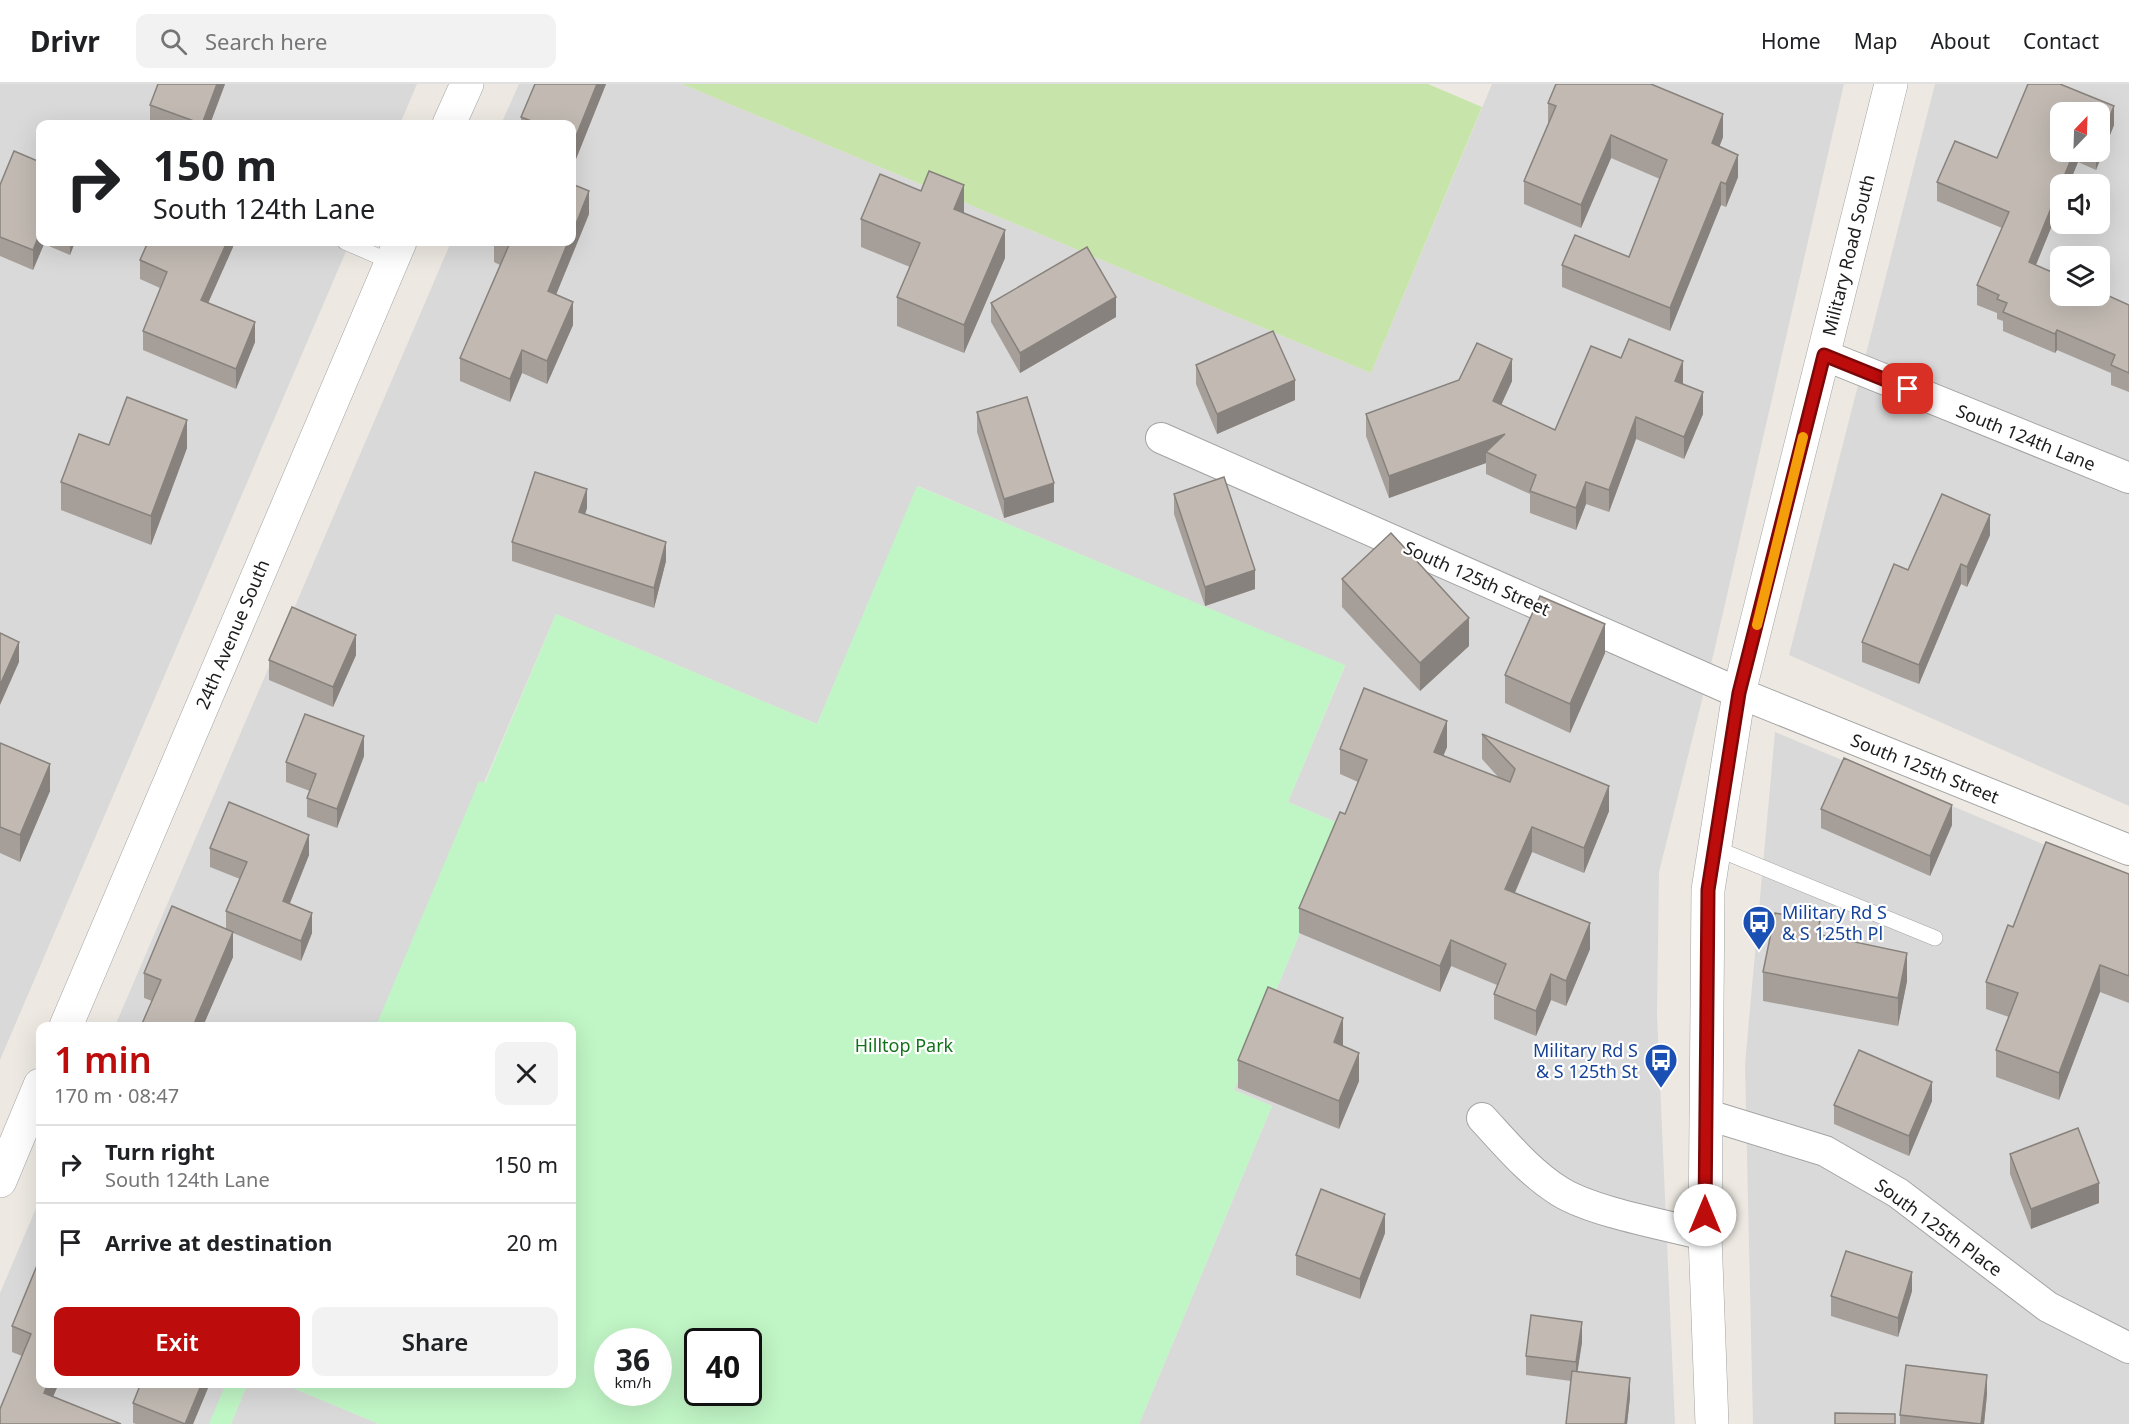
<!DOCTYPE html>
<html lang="en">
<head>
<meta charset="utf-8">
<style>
	body { margin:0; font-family:"Noto Sans",sans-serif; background:#f2f2f2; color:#202124; height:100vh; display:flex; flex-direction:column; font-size:22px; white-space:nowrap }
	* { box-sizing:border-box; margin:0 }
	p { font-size:20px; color:#757577 }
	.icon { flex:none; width:33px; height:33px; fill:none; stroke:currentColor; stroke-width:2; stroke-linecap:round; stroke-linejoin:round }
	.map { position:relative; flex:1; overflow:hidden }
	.side { position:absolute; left:36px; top:938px; width:540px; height:366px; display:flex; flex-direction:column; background:#fff; border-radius:12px; box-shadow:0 6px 24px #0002 }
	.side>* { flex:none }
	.banner { position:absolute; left:36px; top:36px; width:540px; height:126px; border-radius:12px; box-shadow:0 6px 24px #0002; background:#fff; color:#202124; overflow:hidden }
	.needle { width:39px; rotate:23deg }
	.buttons { position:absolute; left:2050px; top:18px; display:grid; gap:12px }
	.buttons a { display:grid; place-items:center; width:60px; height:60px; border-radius:12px; background:#fff; box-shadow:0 6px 24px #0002; font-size:30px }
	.speed { position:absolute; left:594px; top:1244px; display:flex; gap:12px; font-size:30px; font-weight:700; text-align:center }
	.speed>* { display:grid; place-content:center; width:78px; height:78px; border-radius:50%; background:#fff; box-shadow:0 6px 24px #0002; line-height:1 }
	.speed small { font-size:15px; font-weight:400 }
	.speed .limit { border:3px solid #111; border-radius:9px; background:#fff; color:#111 }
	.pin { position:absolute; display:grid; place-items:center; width:51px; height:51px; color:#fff; margin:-26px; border-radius:12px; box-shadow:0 3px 9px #0006 }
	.me { position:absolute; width:66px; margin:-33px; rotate:0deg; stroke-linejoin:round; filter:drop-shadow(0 0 4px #0008) }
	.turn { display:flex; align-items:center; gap:21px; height:126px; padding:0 18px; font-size:27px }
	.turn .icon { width:78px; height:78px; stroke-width:2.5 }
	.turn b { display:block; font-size:42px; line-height:51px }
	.round { display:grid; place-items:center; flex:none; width:63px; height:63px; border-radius:12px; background:#f2f2f2 }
	.overview { display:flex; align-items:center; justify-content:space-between; height:102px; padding:0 18px }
	h1 { font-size:36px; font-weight:600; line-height:45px; color:#bc0c0c }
	.button { display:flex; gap:12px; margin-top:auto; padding:12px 18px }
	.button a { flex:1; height:69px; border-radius:12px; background:#bc0c0c; color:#fff; font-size:24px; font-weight:600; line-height:69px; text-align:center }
	.button a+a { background:#f2f2f2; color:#202124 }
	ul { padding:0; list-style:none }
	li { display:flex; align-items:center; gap:18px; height:78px; padding:0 18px; border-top:2px solid #e0e0e0 }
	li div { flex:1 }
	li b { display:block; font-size:22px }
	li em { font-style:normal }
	header { display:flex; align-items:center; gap:36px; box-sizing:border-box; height:84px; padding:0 30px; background:#fff; border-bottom:2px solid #e0e0e0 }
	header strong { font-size:28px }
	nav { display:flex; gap:33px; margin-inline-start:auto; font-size:21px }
	.search { width:420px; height:54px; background:#f2f2f2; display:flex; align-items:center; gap:15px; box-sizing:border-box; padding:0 21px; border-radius:12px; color:#757577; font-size:22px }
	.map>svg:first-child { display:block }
	.residential { fill:#dad9d9; fill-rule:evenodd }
	.grass { fill:#c7e5aa }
	.park { fill:#c0f5c5; fill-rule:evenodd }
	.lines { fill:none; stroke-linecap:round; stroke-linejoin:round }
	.service-casing { stroke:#a3a3a3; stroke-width:16 }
	.minor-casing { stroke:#a3a3a3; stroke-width:32 }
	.tertiary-casing { stroke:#a3a3a3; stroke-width:34 }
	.service { stroke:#fff; stroke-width:15 }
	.minor { stroke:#fff; stroke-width:30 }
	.tertiary { stroke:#fff; stroke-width:33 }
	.wall { fill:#a69f99; fill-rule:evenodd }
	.shaded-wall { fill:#87827d }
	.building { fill:#c1b9b2; stroke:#87827d; stroke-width:1.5 }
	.route-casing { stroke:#7a0808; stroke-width:15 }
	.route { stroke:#bc0c0c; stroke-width:10 }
	.slow { stroke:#f59e0b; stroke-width:10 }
	.labels { text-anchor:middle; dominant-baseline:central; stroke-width:4.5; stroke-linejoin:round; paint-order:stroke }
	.street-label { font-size:18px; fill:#1c1c1c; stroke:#fff }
	.transit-label { font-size:18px; fill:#164399; stroke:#fff; text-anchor:start }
	.park-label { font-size:18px; fill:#12721a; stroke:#fff }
</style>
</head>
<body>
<header>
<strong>Drivr</strong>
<div class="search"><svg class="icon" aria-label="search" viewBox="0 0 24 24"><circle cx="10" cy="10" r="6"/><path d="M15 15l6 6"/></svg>Search here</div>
<nav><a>Home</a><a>Map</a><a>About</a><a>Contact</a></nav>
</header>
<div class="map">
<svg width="2129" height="1340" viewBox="0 0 2129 1340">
	<rect width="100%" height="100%" fill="#ede9e2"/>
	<g class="residential">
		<path d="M0 0H417L400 40H40V158H350L0 976Z"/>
		<path d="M519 0H682L1371 289 1492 0H1844L1714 568 1659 788 1657 931 1675 1340H1139L1272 1022 1234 1006 1345 742 1288 718 1345 582 918 402 817 640 556 530 380 942H115L451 158H572V40H501Z"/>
		<path d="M1935 0H2129V722L1789 571ZM2061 28H2100V68H2061ZM2061 100H2100V140H2061ZM2061 172H2100V212H2061Z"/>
		<path d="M1775 648 2129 796V1340H1753L1745 980Z"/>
		<path d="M40 1115V1299H227L210 1340H0V1209Z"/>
		<path d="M248 1299H281L379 1340H231Z"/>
	</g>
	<path class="grass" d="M682 0H1428L1482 23 1371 289Z"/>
	<g class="park">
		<path d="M917 402 1345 581 1288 718 1345 742 1234 1006 1272 1022 1139 1340H379L281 1299H572V942H376L479 697 485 699 556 530 817 640ZM608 1257H658V1308H608ZM698 1257H748V1308H698Z"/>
		<path d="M226 1299H248L231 1340H209Z"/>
	</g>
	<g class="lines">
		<g class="service-casing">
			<g id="service">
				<path d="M345 158 391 178"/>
				<path d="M1715 764 1935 854"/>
			</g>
		</g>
		<g class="minor-casing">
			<g id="minor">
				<path d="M1824 271 2129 394"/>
				<path d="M1161 354 1739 609 2129 766"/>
				<path d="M1705 1030 1825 1067 1898 1109 2048 1223 2129 1264"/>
				<path d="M1482 1034C1506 1060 1529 1088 1559 1107 1592 1128 1666 1141 1705 1151"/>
			</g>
		</g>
		<g class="tertiary-casing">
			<g id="tertiary">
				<path d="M449 40 467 0"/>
				<path d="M66 942 400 158"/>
				<path d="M0 1097 40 1001"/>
				<path d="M1712 1340 1705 1151 1708 806 1739 609 1891 0"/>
			</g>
		</g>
		<use href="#service" class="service"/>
		<use href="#minor" class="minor"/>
		<use href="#tertiary" class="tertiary"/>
	</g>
	<g class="wall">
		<path d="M225 0 210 40H150V21Z"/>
		<path d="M535 0H606L572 85V40H521V33Z"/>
		<path d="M2028 0H2060L2114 22V41L2096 86 2078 78 2069 100H2061V119L2036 181 2061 192V212H2100V208L2129 221V308L2111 301V289L2057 266 2055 269 2003 247V237L1997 235V229L1977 221V201L2002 144 1937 117V98L1955 57 1997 74ZM2061 28H2100V68H2061Z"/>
		<path d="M1548 19 1723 53 1719 63 1738 93 1726 123 1721 121 1670 247 1562 203V181L1629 173 1660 95 1611 74 1581 144 1524 120V97L1548 40Z"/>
		<path d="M0 101 40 158H75L70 171 44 160 33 186 0 172Z"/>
		<path d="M964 129 1005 174 964 269 897 242V213L910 183 861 163V135Z"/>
		<path d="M589 130 556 211 573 241 547 300 522 289 510 318 460 297V274L500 181 494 178V158H572Z"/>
		<path d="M233 158V163L208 219 255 258 236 305 143 266V247L160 204 140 195V176Z"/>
		<path d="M991 219 1116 233 1020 289 991 238Z"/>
		<path d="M1196 281 1295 316 1217 350 1196 300Z"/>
		<path d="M1512 297 1501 321 1555 346 1683 299 1703 330 1684 375 1636 355 1609 428 1586 420 1576 446 1530 429V410L1486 390V379L1389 414 1366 352V330Z"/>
		<path d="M977 328 1054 418 1004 434 977 348Z"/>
		<path d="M109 361 187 364 151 461 61 426V398Z"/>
		<path d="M1174 410 1255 505 1205 522 1174 430Z"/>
		<path d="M587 424 585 430 666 477 654 524 512 477V458Z"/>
		<path d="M1990 451 1967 503 1961 500 1919 600 1862 578V558L1908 486Z"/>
		<path d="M1342 495 1469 562 1420 607 1342 523Z"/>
		<path d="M1605 569 1570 649 1505 619V591Z"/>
		<path d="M356 571 333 623 269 596V576Z"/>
		<path d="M1482 650 1609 727 1584 789 1532 768 1515 809 1590 865 1566 922 1551 916 1536 952 1494 935V910L1497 901 1451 882 1440 908 1299 849V824L1345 730 1358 698 1340 690V665L1447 663 1443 672 1499 694 1482 675Z"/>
		<path d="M0 659 50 707 20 778 0 769Z"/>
		<path d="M364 672 337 744 307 733V714L310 707 286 698V678Z"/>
		<path d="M1821 725 1952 741 1930 792 1821 744Z"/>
		<path d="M210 764 309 771 289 820 312 849 301 877 233 849V873L203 942H141L152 917 144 914V889L226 845V827L240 795 210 783Z"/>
		<path d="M2129 790V919L2100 908 2059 1016 1996 993V966L2009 933 1986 925V898L2013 843Z"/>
		<path d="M1763 888 1907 897 1898 942 1763 917Z"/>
		<path d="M1343 962 1359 997 1339 1045 1238 1004V976Z"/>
		<path d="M1932 1017 1909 1072 1834 1040V1021Z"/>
		<path d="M2010 1070 2099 1119 2031 1145 2010 1090Z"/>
		<path d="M1385 1149 1360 1215 1296 1191V1171Z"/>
		<path d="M38 1179 40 1299H59L53 1312 0 1340 22 1272 12 1268V1242Z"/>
		<path d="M1912 1207 1898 1253 1831 1232V1212Z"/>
		<path d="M1582 1258 1577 1288 1630 1313 1627 1340H1566L1571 1297 1526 1291V1272Z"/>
		<path d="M208 1299V1304L193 1340H136L133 1339V1319Z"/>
		<path d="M1987 1310 1984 1340H1900V1331Z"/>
	</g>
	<g class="shaded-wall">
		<path d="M217 0H225L210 40H202Z"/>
		<path d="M597 0H606L572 85V62Z"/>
		<path d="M2114 22V41L2096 86V68H2100V56Z"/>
		<path d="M1723 30V53L1712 82V59Z"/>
		<path d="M1611 51V74L1581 144V121Z"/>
		<path d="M2074 68H2078V78L2069 100H2061V119L2029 198V178Z"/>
		<path d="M1738 71V93L1726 123V100Z"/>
		<path d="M1721 98V121L1670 247V224Z"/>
		<path d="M964 101V130L954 125Z"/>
		<path d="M589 107V130L548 230V207L568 158H572V150Z"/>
		<path d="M1005 146V174L964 269V241Z"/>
		<path d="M40 149V158H44V160L33 186V166Z"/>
		<path d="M70 158H75L70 171Z"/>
		<path d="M227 158H233V163L201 235V216Z"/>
		<path d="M1116 213V233L1020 289V269Z"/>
		<path d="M573 218V241L547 300V277Z"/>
		<path d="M255 238V258L236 305V285Z"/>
		<path d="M2057 246V266L2055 269V250Z"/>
		<path d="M522 266V289L510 318V295Z"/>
		<path d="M1512 275V297L1493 339V317Z"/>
		<path d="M1683 277V299L1675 319V297Z"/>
		<path d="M1295 296V316L1217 350V330Z"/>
		<path d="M1703 308V330L1684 375V353Z"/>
		<path d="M1636 333V355L1609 428V406Z"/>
		<path d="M187 336V364L151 461V432Z"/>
		<path d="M1505 350 1486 368V379L1389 414V392Z"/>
		<path d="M1586 398V420L1576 446V424Z"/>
		<path d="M1054 399V418L1004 434V415Z"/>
		<path d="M587 405V424L579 448V428Z"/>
		<path d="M1990 431V451L1967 503V483Z"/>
		<path d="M666 458V477L654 524V504Z"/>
		<path d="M1961 480V500L1919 600V581Z"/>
		<path d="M1255 486V505L1205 522V503Z"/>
		<path d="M1469 534V562L1420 607V579Z"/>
		<path d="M1605 540V569L1570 649V620Z"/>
		<path d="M356 551V571L333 623V603Z"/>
		<path d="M19 558V578L0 621V601Z"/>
		<path d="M1447 637V663L1434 694V668Z"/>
		<path d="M364 652V672L337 744V725Z"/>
		<path d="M50 680V707L20 778V751Z"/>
		<path d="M1609 702V727L1584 789V764Z"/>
		<path d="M1952 721V741L1930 792V772Z"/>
		<path d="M1532 743V768L1505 831V805Z"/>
		<path d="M309 751V771L283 837V817Z"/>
		<path d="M312 829V849L301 877V857Z"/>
		<path d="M1820 837V866L1817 850Z"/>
		<path d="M1590 839V865L1566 922V897Z"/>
		<path d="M233 848V873L203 942H194V940Z"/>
		<path d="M1451 856V882L1440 908V882Z"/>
		<path d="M1907 869V897L1898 942V914Z"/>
		<path d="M2100 881V908L2059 1016V989Z"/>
		<path d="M1551 890V916L1536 952V927Z"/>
		<path d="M1343 934V963L1334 958Z"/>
		<path d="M1359 969V997L1339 1045V1017Z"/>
		<path d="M1932 998V1017L1909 1072V1052Z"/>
		<path d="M2099 1099V1119L2031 1145V1125Z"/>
		<path d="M1385 1130V1149L1360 1215V1195Z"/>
		<path d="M1912 1188V1207L1898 1253V1234Z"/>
		<path d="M1582 1238V1258L1576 1298V1278Z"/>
		<path d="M1987 1291V1310L1984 1340H1981Z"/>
		<path d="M1630 1294V1313L1627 1340H1625Z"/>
		<path d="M48 1299H59L44 1334V1309Z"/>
		<path d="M202 1299H208V1304L193 1340H185Z"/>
	</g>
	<g class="building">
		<path d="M158 0H217L202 40 150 21Z"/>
		<path d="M535 0H597L572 62V40H539L521 33Z"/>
		<path d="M1556 0H1651L1723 30 1712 59 1738 71 1726 100 1721 98 1670 224 1562 181 1575 151 1629 173 1667 76 1611 51 1581 121 1524 97 1556 22 1548 19Z"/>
		<path d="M2028 0H2060L2114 22 2100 56V28H2061V68H2074L2029 178 2061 192V212H2100V208L2129 221V289L2111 281 2115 271 2057 246 2055 250 2003 228 2007 219 1997 215 1999 211 1977 201 2009 128 1937 98 1955 57 1997 74Z"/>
		<path d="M14 67 40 78V149L33 166 0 153V101Z"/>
		<path d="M929 87 964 101 954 125 1005 146 964 241 897 213 920 159 861 135 880 90 921 107Z"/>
		<path d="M572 100 589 107 572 150Z"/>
		<path d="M148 158H227L201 216 255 238 236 285 143 247 167 188 140 176Z"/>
		<path d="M500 158H568L548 207 573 218 547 277 522 266 510 295 460 274 509 161Z"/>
		<path d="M1087 163 1116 213 1020 269 991 219Z"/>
		<path d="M1273 247 1295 296 1217 330 1196 281Z"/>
		<path d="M1629 255 1683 277 1675 297 1703 308 1684 353 1636 333 1609 406 1586 398 1576 424 1530 407 1536 391 1486 368 1505 350 1389 392 1366 330 1459 296 1477 259 1512 275 1493 317 1555 346 1591 262 1621 274Z"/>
		<path d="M127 313 187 336 151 432 61 398 79 350 109 361Z"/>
		<path d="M1027 313 1054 399 1004 415 977 328Z"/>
		<path d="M535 388 587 405 579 428 666 458 654 504 512 458Z"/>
		<path d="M1224 393 1255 486 1205 503 1174 410Z"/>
		<path d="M1942 410 1990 431 1967 483 1961 480 1919 581 1862 558 1894 480 1908 486Z"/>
		<path d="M1391 449 1469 534 1420 579 1342 495Z"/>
		<path d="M1540 512 1605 540 1570 620 1505 591Z"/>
		<path d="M292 523 356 551 333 603 269 576Z"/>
		<path d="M0 549 19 558 0 601Z"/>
		<path d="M1364 604 1447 637 1434 668 1510 698 1515 685 1482 650 1609 702 1584 764 1532 743 1505 805 1590 839 1566 897 1551 890 1536 927 1494 910 1506 880 1451 856 1440 882 1299 824 1340 728 1345 730 1367 676 1340 665Z"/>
		<path d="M305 630 364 652 337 725 307 714 316 690 286 678Z"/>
		<path d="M0 659 50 680 20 751 0 743Z"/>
		<path d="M1844 674 1952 721 1930 772 1821 725Z"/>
		<path d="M229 718 309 751 283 817 312 829 301 857 226 827 247 778 210 764Z"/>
		<path d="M2046 758 2129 790V892L2100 881 2059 989 1996 966 2018 909 1986 898 2008 841 2013 843Z"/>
		<path d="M172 822 233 848 194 940 199 942H141L161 896 144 889Z"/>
		<path d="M1775 829 1820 837 1817 850 1907 869 1898 914 1763 888Z"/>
		<path d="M1268 903 1343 934 1334 958 1359 969 1339 1017 1238 976Z"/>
		<path d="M1859 966 1932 998 1909 1052 1834 1021Z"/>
		<path d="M2078 1044 2099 1099 2031 1125 2010 1070Z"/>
		<path d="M1321 1105 1385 1130 1360 1195 1296 1171Z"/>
		<path d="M1846 1167 1912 1188 1898 1234 1831 1212Z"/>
		<path d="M38 1179 40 1180V1299H48L44 1309 121 1340H0V1325L31 1250 12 1242Z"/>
		<path d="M1531 1231 1582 1238 1576 1278 1526 1272Z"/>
		<path d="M1906 1281 1987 1291 1981 1340 1900 1331Z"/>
		<path d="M1572 1287 1630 1294 1625 1340H1566Z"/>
		<path d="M141 1299H202L185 1340 133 1319Z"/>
		<path d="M1835 1329 1895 1330V1340H1835Z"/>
	</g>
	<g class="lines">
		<g class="route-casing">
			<path id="route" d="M1705 1131 1708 806 1739 609 1824 271 1908 305"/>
		</g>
		<use href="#route" class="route"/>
		<path class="slow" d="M1757 541 1803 353"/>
	</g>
	<defs>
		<g id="bus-pin" transform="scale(1.725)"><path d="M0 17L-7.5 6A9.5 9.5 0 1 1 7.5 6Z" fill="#1a4fb4" stroke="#fff"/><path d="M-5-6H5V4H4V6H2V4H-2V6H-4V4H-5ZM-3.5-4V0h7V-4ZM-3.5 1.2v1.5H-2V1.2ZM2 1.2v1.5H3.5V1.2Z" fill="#fff"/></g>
	</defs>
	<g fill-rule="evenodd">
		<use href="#bus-pin" x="1759" y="838"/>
		<use href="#bus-pin" x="1661" y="976"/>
	</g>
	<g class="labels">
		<g class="street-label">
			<text transform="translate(1848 171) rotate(-76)">Military Road South</text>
			<text transform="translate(2026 353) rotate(22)">South 124th Lane</text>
			<text transform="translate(1477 494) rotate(24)">South 125th Street</text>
			<text transform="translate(232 550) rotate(-67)">24th Avenue South</text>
			<text transform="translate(1925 684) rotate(22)">South 125th Street</text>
			<text transform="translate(1939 1143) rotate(36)">South 125th Place</text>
		</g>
		<g class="transit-label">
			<text x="1782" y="828">Military Rd S<tspan x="1782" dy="21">&amp; S 125th Pl</tspan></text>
			<text x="1638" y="966" text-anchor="end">Military Rd S<tspan x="1638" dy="21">&amp; S 125th St</tspan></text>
		</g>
		<g class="park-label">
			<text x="904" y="961">Hilltop Park</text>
		</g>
	</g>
</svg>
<div class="buttons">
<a><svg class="needle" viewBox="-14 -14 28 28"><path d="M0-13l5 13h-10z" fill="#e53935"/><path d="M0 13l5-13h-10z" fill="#757577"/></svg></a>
<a><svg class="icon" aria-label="sound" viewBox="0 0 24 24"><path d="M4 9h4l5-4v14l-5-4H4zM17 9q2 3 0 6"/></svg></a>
<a><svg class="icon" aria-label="layers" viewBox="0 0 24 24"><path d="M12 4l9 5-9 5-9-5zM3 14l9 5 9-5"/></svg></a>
</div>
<div class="speed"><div>36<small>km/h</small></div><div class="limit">40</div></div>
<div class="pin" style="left:1908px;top:305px;background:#d93025"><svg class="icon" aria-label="arrive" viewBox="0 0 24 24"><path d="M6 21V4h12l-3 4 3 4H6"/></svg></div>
<svg class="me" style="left:1705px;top:1131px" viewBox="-20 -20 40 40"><circle r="19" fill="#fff"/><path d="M0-13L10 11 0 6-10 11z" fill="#bc0c0c"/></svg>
<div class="banner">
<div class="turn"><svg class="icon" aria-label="right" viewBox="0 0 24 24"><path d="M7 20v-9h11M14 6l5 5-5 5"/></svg><div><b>150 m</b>South 124th Lane</div></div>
</div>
<section class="side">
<div class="overview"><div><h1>1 min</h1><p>170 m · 08:47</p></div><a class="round"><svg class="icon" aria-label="close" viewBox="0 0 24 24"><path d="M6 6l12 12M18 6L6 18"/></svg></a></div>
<ul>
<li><svg class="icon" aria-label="right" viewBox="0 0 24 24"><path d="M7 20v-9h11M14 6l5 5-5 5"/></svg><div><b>Turn right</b><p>South 124th Lane</p></div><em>150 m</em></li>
<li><svg class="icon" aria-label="arrive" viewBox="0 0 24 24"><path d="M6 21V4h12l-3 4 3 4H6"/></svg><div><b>Arrive at destination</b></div><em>20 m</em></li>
</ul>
<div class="button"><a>Exit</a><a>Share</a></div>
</section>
</div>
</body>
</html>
